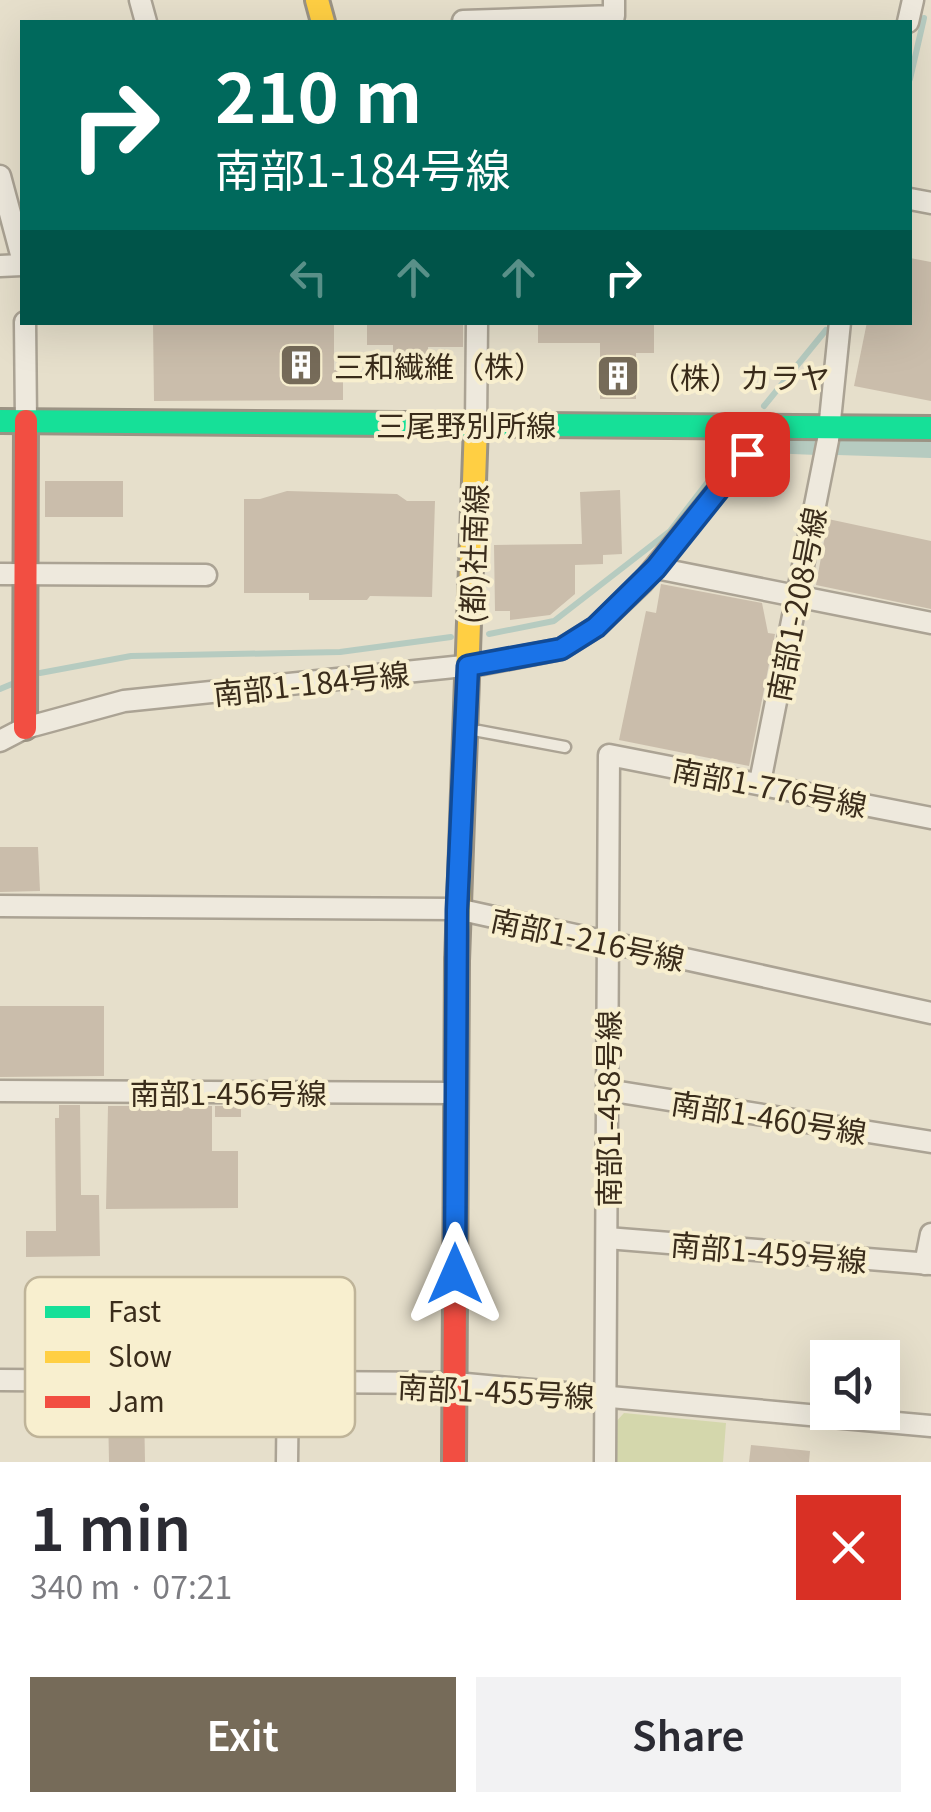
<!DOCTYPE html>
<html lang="en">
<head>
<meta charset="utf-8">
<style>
	body { margin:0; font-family:Georgia,"Noto Sans JP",serif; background:#f2f2f3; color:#2b2b33; height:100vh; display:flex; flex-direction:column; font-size:38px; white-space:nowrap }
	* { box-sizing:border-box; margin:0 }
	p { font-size:32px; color:#7c7c81 }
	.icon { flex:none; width:55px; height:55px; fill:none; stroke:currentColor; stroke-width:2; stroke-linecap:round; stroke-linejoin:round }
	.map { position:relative; height:1462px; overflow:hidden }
	.drawer { display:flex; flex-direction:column; background:#fff; flex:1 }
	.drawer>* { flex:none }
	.hud { position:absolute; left:20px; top:20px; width:892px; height:305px; border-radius:0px; box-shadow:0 10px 40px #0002; background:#00695c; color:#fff; overflow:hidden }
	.controls { position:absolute; left:810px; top:1340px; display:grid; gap:20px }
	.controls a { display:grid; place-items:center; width:90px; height:90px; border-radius:0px; background:#fff; box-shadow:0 10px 40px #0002; font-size:50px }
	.pin { position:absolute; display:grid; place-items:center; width:85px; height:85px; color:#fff; margin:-42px; border-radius:20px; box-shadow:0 5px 15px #0006 }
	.me { position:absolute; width:110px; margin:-55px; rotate:0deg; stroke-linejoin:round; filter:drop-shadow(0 0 8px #0008) }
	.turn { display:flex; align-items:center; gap:35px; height:210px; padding:0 30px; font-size:45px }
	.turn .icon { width:130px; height:130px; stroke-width:2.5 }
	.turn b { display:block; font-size:70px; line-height:85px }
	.lanes { display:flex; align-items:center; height:95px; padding:0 30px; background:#0003; justify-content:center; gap:50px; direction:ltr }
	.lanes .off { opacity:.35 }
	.round { display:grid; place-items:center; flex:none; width:105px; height:105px; border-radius:0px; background:#f2f2f3 }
	.head { display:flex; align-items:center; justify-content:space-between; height:170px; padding:0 30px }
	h1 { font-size:60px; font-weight:600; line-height:75px }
	.action { display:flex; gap:20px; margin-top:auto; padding:20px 30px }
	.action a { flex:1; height:115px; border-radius:0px; background:#766b59; color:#fff; font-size:40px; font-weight:600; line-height:115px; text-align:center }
	.action a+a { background:#f2f2f3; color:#2b2b33 }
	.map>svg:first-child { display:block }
	.green { fill:#d4d7ac }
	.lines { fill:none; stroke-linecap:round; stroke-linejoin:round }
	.stream { stroke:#b6cbc0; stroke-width:6 }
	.canal { stroke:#b6cbc0; stroke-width:20 }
	.building { fill:#cabdab }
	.lane-casing { stroke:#aba394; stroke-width:15 }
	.street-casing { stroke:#aba394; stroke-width:25 }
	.fast-casing { stroke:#9b9384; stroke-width:28 }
	.slow-casing { stroke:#9b9384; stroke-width:28 }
	.jam-casing { stroke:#9b9384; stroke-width:28 }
	.lane { stroke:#eee9dd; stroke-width:10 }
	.street { stroke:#eee9dd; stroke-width:20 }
	.fast { stroke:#16e098; stroke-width:22 }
	.slow { stroke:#ffcf43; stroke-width:22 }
	.jam { stroke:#f24e42; stroke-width:22 }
	.route-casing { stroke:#114b97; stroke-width:25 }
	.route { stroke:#1a73e8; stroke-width:18 }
	.labels { text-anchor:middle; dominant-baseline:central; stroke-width:8; stroke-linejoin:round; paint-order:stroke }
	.poi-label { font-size:30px; fill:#3a2c1b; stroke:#f8efcf; text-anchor:start }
	.street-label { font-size:30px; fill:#3a2c1b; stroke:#f8efcf }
	.key { fill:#f8efcf; stroke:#bfb499; stroke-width:2.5 }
	.key-label { font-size:28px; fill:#3a2c1b }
</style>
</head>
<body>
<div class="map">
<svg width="931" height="1462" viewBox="0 0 931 1462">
	<rect width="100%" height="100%" fill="#e6dfcb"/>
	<path class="green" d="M624 1413 726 1423 723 1462H614V1424Z"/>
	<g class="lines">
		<g class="stream">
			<path d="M910 79 924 18"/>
			<path d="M764 406 826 330"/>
			<path d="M489 634 554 621 670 531 737 444"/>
			<path d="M40 673 131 656 340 652 451 637"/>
			<path d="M0 689 12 684"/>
		</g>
		<g class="canal">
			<path d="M769 443 817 445"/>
			<path d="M838 445 931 448"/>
		</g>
	</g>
	<g class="building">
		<path d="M910 258 931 262V401L854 386 867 322H910Z"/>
		<path d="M153 322H334V370H343V400L154 401Z"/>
		<path d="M367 322H463V347H428V356L393 355V345H367Z"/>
		<path d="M538 322H654V353H636V399H600V343H538Z"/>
		<rect x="45" y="481" width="78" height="36"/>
		<path d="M620 490 622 554 603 555V564L575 565V594L550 615 510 620V611H495L494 545 582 544 580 492Z"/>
		<path d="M287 491 397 494 407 501H435L432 597 370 596 367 600H309V593H244V499H260Z"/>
		<path d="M828 519 931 541V609L816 585Z"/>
		<path d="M661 584 762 603 768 633 775 634 749 766 619 740 646 611 656 613Z"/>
		<path d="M0 847H38L40 891 0 892Z"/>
		<path d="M0 1006H104V1076L0 1077Z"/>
		<path d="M59 1105H80L81 1195H99L100 1256 26 1257V1231H56L55 1118H59Z"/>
		<path d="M108 1106H212V1151H238V1208L106 1209Z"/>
		<rect x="215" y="1106" width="26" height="11"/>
		<path d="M144 1407 145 1462H109L108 1408Z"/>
		<path d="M751 1445 810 1451 809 1462H749Z"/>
	</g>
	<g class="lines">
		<g class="lane-casing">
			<path id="lane" d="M479 731 565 747"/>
		</g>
		<g class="street-casing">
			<g id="street">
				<path d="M140 0 146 22"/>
				<path d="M463 21 614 16V0"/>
				<path d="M908 22 913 0"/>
				<path d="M0 176 22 258"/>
				<path d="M910 199 931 203"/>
				<path d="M0 266 22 265"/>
				<path d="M25 322 26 421"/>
				<path d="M476 425 477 322"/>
				<path d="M656 568 931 623"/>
				<path d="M0 574 206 575"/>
				<path d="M0 741 25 728 124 701 483 664 561 649 596 627 642 583 747 454 765 425"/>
				<path d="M760 782 828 440 840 322"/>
				<path d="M0 906 457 909 931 1013"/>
				<path d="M607 1090 931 1142"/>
				<path d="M0 1091 455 1093"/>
				<path d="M607 1238 931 1264"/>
				<path d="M925 1264 931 1234"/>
				<path d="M0 1380 455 1383 931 1426"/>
				<path d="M287 1462 288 1384"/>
				<path d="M605 1462 609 755 931 818"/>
			</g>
		</g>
		<g class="fast-casing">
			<path id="fast" d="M0 421 931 428"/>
		</g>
		<g class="slow-casing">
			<g id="slow">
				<path d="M317 0 323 22"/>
				<path d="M457 961 476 425"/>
			</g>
		</g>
		<g class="jam-casing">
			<g id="jam">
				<path d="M25 728 26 421"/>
				<path d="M454 1462 457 961"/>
			</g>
		</g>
		<use href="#lane" class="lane"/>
		<use href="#street" class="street"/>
		<use href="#fast" class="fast"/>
		<use href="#slow" class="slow"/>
		<use href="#jam" class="jam"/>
	</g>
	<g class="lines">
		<g class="route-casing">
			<path id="route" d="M455 1274 457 910 468 666 561 649 596 627 656 568 747 454"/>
		</g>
		<use href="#route" class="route"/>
	</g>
	<defs>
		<g id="building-square" transform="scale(2.25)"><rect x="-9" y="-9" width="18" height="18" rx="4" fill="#766b59" stroke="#f8efcf"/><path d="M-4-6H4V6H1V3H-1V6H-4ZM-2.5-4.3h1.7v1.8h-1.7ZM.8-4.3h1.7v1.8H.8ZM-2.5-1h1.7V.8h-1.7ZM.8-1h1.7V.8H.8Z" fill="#fff"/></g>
	</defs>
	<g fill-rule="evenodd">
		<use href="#building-square" x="301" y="365"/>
		<use href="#building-square" x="618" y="376"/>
	</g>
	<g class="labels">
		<g class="poi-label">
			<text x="334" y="365">三和繊維（株）</text>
			<text x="650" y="376">（株）カラヤ</text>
		</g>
		<g class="street-label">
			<text x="466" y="424">三尾野別所線</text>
			<text transform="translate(472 554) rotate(-88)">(都)社南線</text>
			<text transform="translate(795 604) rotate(-79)">南部1-208号線</text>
			<text transform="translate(311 682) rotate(-6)">南部1-184号線</text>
			<text transform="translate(770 786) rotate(11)">南部1-776号線</text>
			<text transform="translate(588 938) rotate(12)">南部1-216号線</text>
			<text x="228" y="1092">南部1-456号線</text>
			<text transform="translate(607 1109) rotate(-90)">南部1-458号線</text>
			<text transform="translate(769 1116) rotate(9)">南部1-460号線</text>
			<text transform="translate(769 1251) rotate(5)">南部1-459号線</text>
			<text transform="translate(496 1390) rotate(3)">南部1-455号線</text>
		</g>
	</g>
	<rect x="25" y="1277" width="330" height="160" rx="15" class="key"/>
	<rect x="45" y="1306" width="45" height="12" fill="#16e098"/>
	<rect x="45" y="1351" width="45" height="12" fill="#ffcf43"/>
	<rect x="45" y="1396" width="45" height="12" fill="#f24e42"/>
	<g class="key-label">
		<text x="108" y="1322">Fast</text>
		<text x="108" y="1367">Slow</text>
		<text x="108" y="1412">Jam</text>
	</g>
</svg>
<div class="controls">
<a><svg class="icon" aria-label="sound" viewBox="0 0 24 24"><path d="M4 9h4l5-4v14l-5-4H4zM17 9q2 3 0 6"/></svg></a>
</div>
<div class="pin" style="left:747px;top:454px;background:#d93025"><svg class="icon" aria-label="arrive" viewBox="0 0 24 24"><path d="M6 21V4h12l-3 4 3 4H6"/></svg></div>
<svg class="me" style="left:455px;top:1274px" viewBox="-20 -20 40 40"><path d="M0-17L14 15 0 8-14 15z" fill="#1a73e8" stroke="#fff" stroke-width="4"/></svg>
<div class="hud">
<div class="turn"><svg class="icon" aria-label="right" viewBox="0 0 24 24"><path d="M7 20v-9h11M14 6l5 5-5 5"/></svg><div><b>210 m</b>南部1-184号線</div></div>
<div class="lanes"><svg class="icon off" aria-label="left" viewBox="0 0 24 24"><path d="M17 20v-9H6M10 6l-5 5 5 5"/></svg><svg class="icon off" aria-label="ahead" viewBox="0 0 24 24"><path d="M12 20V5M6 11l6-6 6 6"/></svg><svg class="icon off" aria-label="ahead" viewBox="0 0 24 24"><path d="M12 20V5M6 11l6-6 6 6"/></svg><svg class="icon" aria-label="right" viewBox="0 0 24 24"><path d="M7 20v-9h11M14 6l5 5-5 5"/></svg></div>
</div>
</div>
<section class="drawer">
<div class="head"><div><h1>1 min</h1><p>340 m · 07:21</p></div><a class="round" style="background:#d93025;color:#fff"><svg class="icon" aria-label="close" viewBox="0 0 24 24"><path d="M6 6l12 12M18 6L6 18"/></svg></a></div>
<div class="action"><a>Exit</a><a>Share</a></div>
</section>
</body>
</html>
